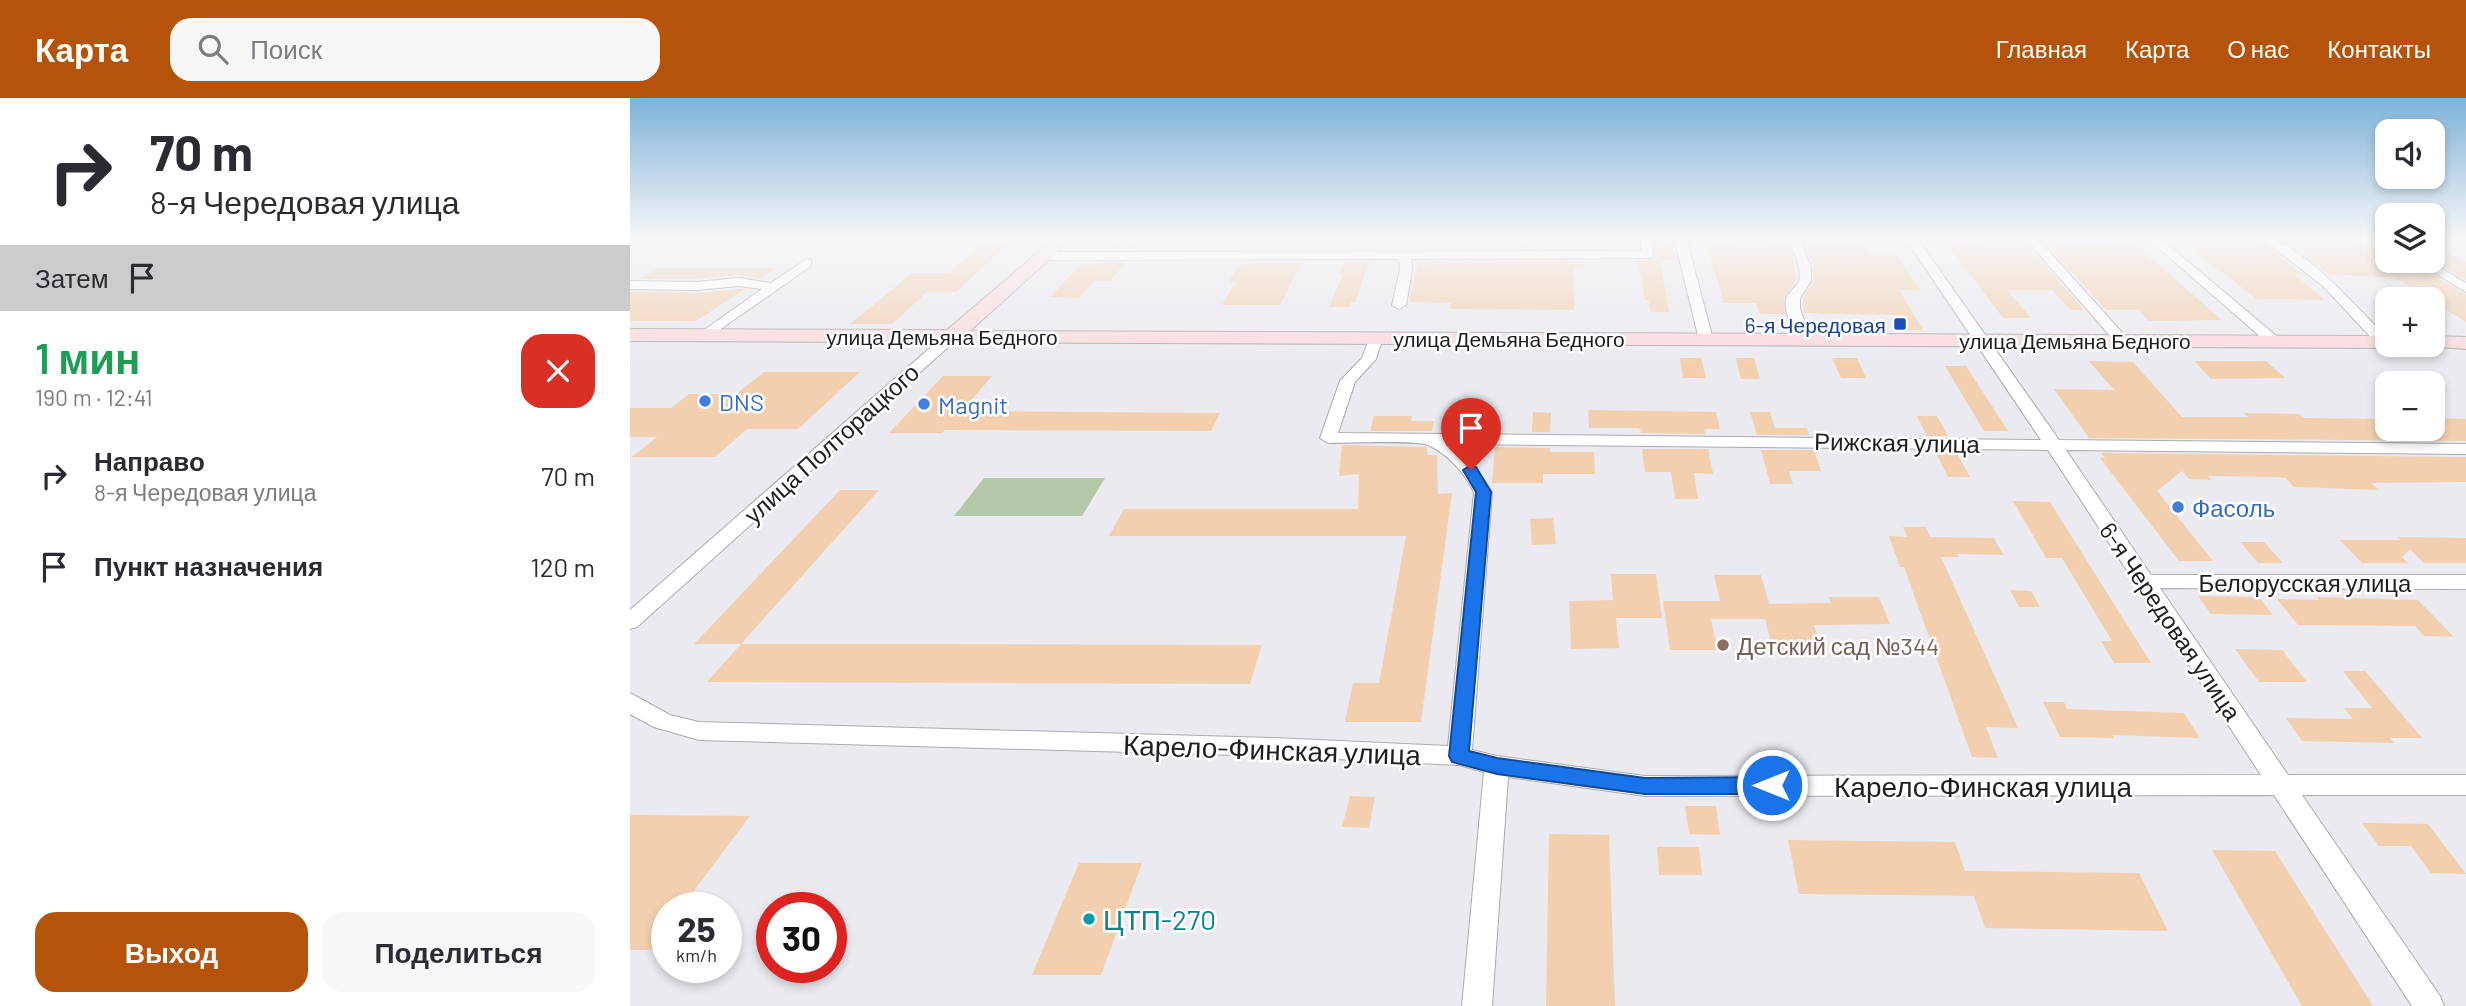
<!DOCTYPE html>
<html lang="ru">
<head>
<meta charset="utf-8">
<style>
	body { margin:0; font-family:Barlow,sans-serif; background:#f7f7f7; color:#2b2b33; height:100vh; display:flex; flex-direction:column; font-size:26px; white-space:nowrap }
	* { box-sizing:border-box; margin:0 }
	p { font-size:23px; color:#7c7c81 }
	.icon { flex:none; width:38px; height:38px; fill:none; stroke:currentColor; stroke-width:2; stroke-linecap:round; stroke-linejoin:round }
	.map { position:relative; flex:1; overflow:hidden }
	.side { display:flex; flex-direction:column; background:#fff; width:630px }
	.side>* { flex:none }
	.guide { background:#fff; color:#2b2b33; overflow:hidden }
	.tools { position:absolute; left:1745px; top:21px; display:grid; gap:14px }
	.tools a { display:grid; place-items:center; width:70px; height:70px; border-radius:14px; background:#fff; box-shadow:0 4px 10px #0003; font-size:35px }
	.speed { position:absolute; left:21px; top:794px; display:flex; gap:14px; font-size:35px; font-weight:700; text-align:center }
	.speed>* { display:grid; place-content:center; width:91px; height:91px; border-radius:50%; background:#fff; box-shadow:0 4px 10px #0003; line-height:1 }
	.speed small { font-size:18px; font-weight:400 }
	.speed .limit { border:10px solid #d22; background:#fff; color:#111 }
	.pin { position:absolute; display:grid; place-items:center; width:60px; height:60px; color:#fff; margin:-72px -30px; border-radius:50% 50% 50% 0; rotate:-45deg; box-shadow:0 0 7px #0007 }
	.pin .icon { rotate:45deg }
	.me { position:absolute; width:77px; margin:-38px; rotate:270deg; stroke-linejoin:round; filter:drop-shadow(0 0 5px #0008) }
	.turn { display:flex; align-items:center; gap:24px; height:147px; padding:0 35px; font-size:32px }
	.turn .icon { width:91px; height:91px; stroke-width:2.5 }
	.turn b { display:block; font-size:49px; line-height:60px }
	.then { display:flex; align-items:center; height:66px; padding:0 35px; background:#0003; gap:14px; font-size:26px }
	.round { display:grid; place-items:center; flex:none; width:74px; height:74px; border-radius:21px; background:#f7f7f7 }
	.summary { display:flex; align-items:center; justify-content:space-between; height:119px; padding:0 35px }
	h1 { font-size:42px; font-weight:600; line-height:52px; color:#1e9e55 }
	.primary-button { display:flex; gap:14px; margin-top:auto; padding:14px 35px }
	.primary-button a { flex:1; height:80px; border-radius:21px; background:#b45309; color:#fff; font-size:28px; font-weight:600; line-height:80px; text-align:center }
	.primary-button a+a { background:#f7f7f7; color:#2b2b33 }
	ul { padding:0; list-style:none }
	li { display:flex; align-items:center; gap:21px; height:91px; padding:0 35px }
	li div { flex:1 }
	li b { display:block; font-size:26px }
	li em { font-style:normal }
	header { display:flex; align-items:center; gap:42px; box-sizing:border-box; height:98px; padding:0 35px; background:#b45309; color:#fff }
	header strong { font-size:33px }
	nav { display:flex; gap:38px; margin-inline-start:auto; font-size:24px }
	.search { width:490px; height:63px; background:#f7f7f7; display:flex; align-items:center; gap:18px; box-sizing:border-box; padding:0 24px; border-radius:21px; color:#7c7c81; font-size:26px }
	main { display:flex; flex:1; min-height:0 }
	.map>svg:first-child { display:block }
	.green { fill:#b4c7a6 }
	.building { fill:#f2d0af }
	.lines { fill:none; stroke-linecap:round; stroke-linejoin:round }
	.street-casing { stroke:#aaaaaf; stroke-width:2 }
	.secondary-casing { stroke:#aaaaaf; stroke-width:2 }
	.street { fill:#fff; fill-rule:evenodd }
	.secondary { fill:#fadbdd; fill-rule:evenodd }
	.route { fill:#1a73e8; stroke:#114b97; stroke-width:2 }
	.transit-dot { fill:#1a4fb4; stroke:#fff; stroke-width:2.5 }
	.shop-dot { fill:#3f7fe0; stroke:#fff; stroke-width:2.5 }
	.education-dot { fill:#8d6e63; stroke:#fff; stroke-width:2.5 }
	.culture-dot { fill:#0f9aa8; stroke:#fff; stroke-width:2.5 }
	.labels { text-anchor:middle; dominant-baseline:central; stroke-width:5; stroke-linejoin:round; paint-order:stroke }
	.far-transit-label { font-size:21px; fill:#164399; stroke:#fff; text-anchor:end }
	.far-street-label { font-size:21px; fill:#1f1f20; stroke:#fff }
	.shop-label { font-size:24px; fill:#366cbe; stroke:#fff; text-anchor:start }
	.street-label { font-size:24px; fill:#1f1f20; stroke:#fff }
	.education-label { font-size:24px; fill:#785e54; stroke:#fff; text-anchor:start }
	.near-street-label { font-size:28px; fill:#1f1f20; stroke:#fff }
	.near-culture-label { font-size:28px; fill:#0d838f; stroke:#fff; text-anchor:start }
</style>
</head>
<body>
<header>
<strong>Карта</strong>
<div class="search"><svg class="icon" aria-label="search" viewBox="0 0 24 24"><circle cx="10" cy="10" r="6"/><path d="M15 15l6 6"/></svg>Поиск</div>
<nav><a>Главная</a><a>Карта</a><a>О нас</a><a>Контакты</a></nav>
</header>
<main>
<section class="side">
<div class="guide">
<div class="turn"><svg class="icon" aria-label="right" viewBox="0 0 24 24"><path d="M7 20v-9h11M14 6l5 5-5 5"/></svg><div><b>70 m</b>8-я Чередовая улица</div></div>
<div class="then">Затем<svg class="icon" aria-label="arrive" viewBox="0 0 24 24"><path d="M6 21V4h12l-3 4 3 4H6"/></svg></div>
</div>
<div class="summary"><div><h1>1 мин</h1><p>190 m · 12:41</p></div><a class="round" style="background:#d93025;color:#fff"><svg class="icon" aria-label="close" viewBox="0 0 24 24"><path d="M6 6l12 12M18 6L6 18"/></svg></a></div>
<ul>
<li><svg class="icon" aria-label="right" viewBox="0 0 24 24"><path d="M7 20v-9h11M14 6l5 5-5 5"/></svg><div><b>Направо</b><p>8-я Чередовая улица</p></div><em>70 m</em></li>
<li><svg class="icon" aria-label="arrive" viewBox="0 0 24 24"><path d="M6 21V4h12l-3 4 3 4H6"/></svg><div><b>Пункт назначения</b></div><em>120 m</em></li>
</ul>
<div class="primary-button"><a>Выход</a><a>Поделиться</a></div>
</section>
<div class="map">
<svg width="1836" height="908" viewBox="0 0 1836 908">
	<rect width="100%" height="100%" fill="#eaeaf0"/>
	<path class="green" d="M354 380H475L452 418H324Z"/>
	<g class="building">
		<path d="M488 140H514L505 151H478Z"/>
		<path d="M722 140H747L744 151H718Z"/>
		<path d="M810 140H952L953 150 808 151Z"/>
		<path d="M1025 140H1041L1046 162H1030L1039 214H1021L1018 202H1015L1008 163 1025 162Z"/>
		<path d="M1352 140H1392L1454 212H1440L1422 192H1377L1401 220H1373L1317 146H1352Z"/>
		<path d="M1410 140H1431L1438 148H1507L1592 222 1519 223 1509 212H1476Z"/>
		<path d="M1547 140H1628L1673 176H1664L1695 202 1627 201Z"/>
		<path d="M1644 140 1729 142 1757 159V163L1772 168H1788L1836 197V224L1766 180 1698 176 1664 149Z"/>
		<path d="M1128 141 1156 143 1164 162 1166 182 1154 200 1155 216H1130L1126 205H1094L1075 143Z"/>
		<path d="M1174 143H1232L1241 157H1267L1290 192H1269L1293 232H1274L1265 217 1174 215 1173 201 1183 184 1184 170Z"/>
		<path d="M354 144H380L326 194H297L262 226H220L282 175H319Z"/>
		<path d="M1802 145 1836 164V182L1802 162Z"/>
		<path d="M954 163V169H943L944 212 820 211 821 205 779 204 788 166 804 167 805 164Z"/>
		<path d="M468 164H496L480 183H464L449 200 420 199 449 168H465Z"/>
		<path d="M714 164H739L725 205 721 204 720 209H699L713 177H709Z"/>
		<path d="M629 165H671L650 207H592L605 185H598L609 167Z"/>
		<path d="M29 170H146L130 181 109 177 66 181H10Z"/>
		<path d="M109 191H115L66 223H0V194L66 195Z"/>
		<path d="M1050 260H1071L1076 280H1053Z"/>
		<path d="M1106 260H1124L1130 281H1111Z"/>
		<path d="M1202 260H1227L1236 280H1211Z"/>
		<path d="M1459 263 1503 264 1552 319H1618L1614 315 1669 316 1674 320 1749 321 1757 331H1802V320L1836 321V343L1459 340 1424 291 1484 292Z"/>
		<path d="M1564 263H1636L1655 280 1581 281Z"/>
		<path d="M1315 268H1336L1378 333H1354Z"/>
		<path d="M134 274H230L168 331H117L85 359H2L27 339H0V310H41L59 296H106Z"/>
		<path d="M313 278H362L332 313 590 315 581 333 315 332 312 335H259Z"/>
		<path d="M958 312 1086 314 1090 331H1074L1075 336 1011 335 1010 331 1007 330H959Z"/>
		<path d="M846 313H865L862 334H843Z"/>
		<path d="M903 314 921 315 920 334H902Z"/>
		<path d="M1120 314H1140L1145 330H1177L1179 337H1127Z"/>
		<path d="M744 318H782L781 323H804L802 333H740Z"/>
		<path d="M1287 318H1307L1318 338H1297Z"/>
		<path d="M712 347 797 349V357H807L808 396 822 395 791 624H715L723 585H749L776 438H479L494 411H728L729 376 709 378Z"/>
		<path d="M865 349 920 350V354H964L965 376H913V385H862Z"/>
		<path d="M1012 351H1078L1083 376 1064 375 1068 401H1045L1041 374H1015Z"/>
		<path d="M1131 352H1184L1191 373H1159L1163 386H1140Z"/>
		<path d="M1305 353 1326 354 1340 379H1318Z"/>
		<path d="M1471 355 1836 359V384L1741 385 1749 392 1722 391 1664 389 1656 380 1646 379 1578 378 1581 382 1559 381 1552 373 1527 393 1583 463H1549L1470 360H1475Z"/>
		<path d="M210 392H249L111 546H64Z"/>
		<path d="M1383 403 1420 404 1521 565H1484L1471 543H1482L1432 460H1416Z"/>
		<path d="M923 420 926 446 902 447 900 421Z"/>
		<path d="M1273 429H1296L1300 439 1364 440 1373 457 1327 456 1329 459H1311L1388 630 1356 629 1368 660 1342 659 1274 469H1270L1259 438 1277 439Z"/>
		<path d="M1768 439 1836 440V465H1794L1780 451 1772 459 1778 465H1732L1710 442H1771Z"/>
		<path d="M1610 444H1634L1653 465H1628Z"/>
		<path d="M981 476H1026L1032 520H986L989 550 941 551 939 503 983 502Z"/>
		<path d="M1084 477H1131L1139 506 1201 505 1199 499H1249L1260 526 1184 527 1192 552H1143L1135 521H1081L1087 552H1040L1033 503H1090Z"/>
		<path d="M1380 492 1401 493 1410 509H1389Z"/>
		<path d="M1568 498 1629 499 1643 517 1581 516Z"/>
		<path d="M1687 499 1788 502 1824 539 1794 538 1785 528 1668 527 1647 501 1689 502Z"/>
		<path d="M111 546H243L632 547 620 586 77 584Z"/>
		<path d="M1605 551 1652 552 1677 584H1629Z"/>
		<path d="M1713 573H1735L1792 640H1760L1764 645 1672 643 1656 620 1723 621 1714 610H1742Z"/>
		<path d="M1413 604H1434L1437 611 1554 615 1570 640 1482 637 1484 640 1430 639Z"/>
		<path d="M720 698 745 699 739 730 712 729Z"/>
		<path d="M1055 708H1086L1090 737 1059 736Z"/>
		<path d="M0 717 120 718 51 810H37V829L20 852H0Z"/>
		<path d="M1732 725 1798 726 1836 776 1801 775 1781 748H1749Z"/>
		<path d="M919 736 979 737 985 908H916Z"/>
		<path d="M1158 742 1325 744 1335 773 1509 775 1538 833 1355 830 1344 798 1169 796Z"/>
		<path d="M1027 749H1069L1072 777H1029Z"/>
		<path d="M1582 752 1645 753 1743 908H1672Z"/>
		<path d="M449 765H512L471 877H402Z"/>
	</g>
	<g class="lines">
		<g class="street-casing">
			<g id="street">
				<path d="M1010 140H1022L1023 160 781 161 782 172 776 207 769 211 762 207 770 172 769 161 413 162 407 158 413 154 1012 153Z"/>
				<path d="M1044 140H1056L1083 241 1081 244 1076 245 1069 241Z"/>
				<path d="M1158 140H1170L1181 170V183L1170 200V211L1181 241 1174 245C1163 242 1154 213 1156 201 1158 194 1166 190 1169 183 1173 170 1162 152 1158 140Z"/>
				<path d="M1275 140H1287L1429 342 1836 346V356L1436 352 1521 477H1836V491L1530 490 1658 677H1836V697H1672L1810 898 1814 908H1782L1644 697 1015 698 878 679 862 908H832L854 674 829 667 644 658 69 642 24 629 0 616V595L40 617 69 624 644 640 818 648 844 394C835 375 818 356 798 347 785 342 717 345 698 345L690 340 710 283 732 260 741 236 746 235 753 239 746 261 725 284 708 335 1411 342ZM820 346 1418 352 1631 677 1015 678 867 658 842 652 862 394 843 366Z"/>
				<path d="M1395 140H1407L1497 240V246H1487Z"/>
				<path d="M1517 140H1530L1650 241V247H1640Z"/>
				<path d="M1631 140C1667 139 1731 214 1757 240L1758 247H1748L1693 188Z"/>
				<path d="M1748 140H1757V146Z"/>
				<path d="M177 161 181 162V168L75 242 70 241V235L132 191 109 188 66 192 0 191V183L66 184 109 180 141 185Z"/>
				<path d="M1785 163H1799L1836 185V194Z"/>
				<path d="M322 234 329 238 327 241 7 529 0 531V512L317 235Z"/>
			</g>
		</g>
		<g class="secondary-casing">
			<g id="secondary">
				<path d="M425 140H443L340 233 1757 238V247H1765L1757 250 0 243V231L317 232Z"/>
				<path d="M1802 238 1836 239V251L1795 248 1802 247Z"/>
			</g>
		</g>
		<use href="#street" class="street"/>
		<use href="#secondary" class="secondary"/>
	</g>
	<linearGradient id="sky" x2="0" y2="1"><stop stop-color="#7db2d8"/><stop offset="0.52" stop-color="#f6f6f8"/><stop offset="1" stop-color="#f6f6f8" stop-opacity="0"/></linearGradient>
	<rect width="1836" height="267" fill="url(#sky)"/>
	<path class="route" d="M841 367 846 369 861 394 839 653 867 660 1015 680 1142 679 1149 682 1152 687 1149 693 1142 696H1015L867 676 822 664 819 658 846 394 833 372Z"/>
	<rect class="transit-dot" x="1263" y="219" width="14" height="14" rx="3.5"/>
	<g class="shop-dot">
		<circle cx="75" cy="303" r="7"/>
		<circle cx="294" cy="306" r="7"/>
		<circle cx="1548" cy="409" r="7"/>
	</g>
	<circle class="education-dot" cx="1093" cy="547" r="7"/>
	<circle class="culture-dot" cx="459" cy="821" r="7"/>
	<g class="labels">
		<g class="far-transit-label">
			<text x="1256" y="226">6-я Чередовая</text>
		</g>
		<g class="far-street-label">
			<text x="312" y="238">улица Демьяна Бедного</text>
			<text x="879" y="240">улица Демьяна Бедного</text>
			<text x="1445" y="242">улица Демьяна Бедного</text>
		</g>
		<g class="shop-label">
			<text x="89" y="303">DNS</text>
			<text x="308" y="306">Magnit</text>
			<text x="1562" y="409">Фасоль</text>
		</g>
		<g class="street-label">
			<text transform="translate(1267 344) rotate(1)">Рижская улица</text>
			<text transform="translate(201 345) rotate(-42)">улица Полторацкого</text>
			<text x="1675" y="484">Белорусская улица</text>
			<text transform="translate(1541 523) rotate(56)">6-я Чередовая улица</text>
		</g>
		<g class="education-label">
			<text x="1107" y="547">Детский сад №344</text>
		</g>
		<g class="near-street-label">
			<text transform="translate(642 651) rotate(2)">Карело-Финская улица</text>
			<text x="1353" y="688">Карело-Финская улица</text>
		</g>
		<g class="near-culture-label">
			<text x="473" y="821">ЦТП-270</text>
		</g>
	</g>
</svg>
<div class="tools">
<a><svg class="icon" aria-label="sound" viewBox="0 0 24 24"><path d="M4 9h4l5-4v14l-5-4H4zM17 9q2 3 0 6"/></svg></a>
<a><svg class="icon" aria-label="layers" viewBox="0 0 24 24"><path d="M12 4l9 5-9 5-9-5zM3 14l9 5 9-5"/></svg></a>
<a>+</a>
<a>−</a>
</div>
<div class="speed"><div>25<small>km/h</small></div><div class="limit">30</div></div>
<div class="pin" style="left:841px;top:372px;background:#d93025"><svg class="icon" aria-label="arrive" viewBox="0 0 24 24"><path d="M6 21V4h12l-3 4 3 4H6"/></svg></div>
<svg class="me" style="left:1142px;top:687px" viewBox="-20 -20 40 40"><circle r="17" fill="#1a73e8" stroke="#fff" stroke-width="3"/><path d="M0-11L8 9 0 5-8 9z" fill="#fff"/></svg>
</div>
</main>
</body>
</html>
